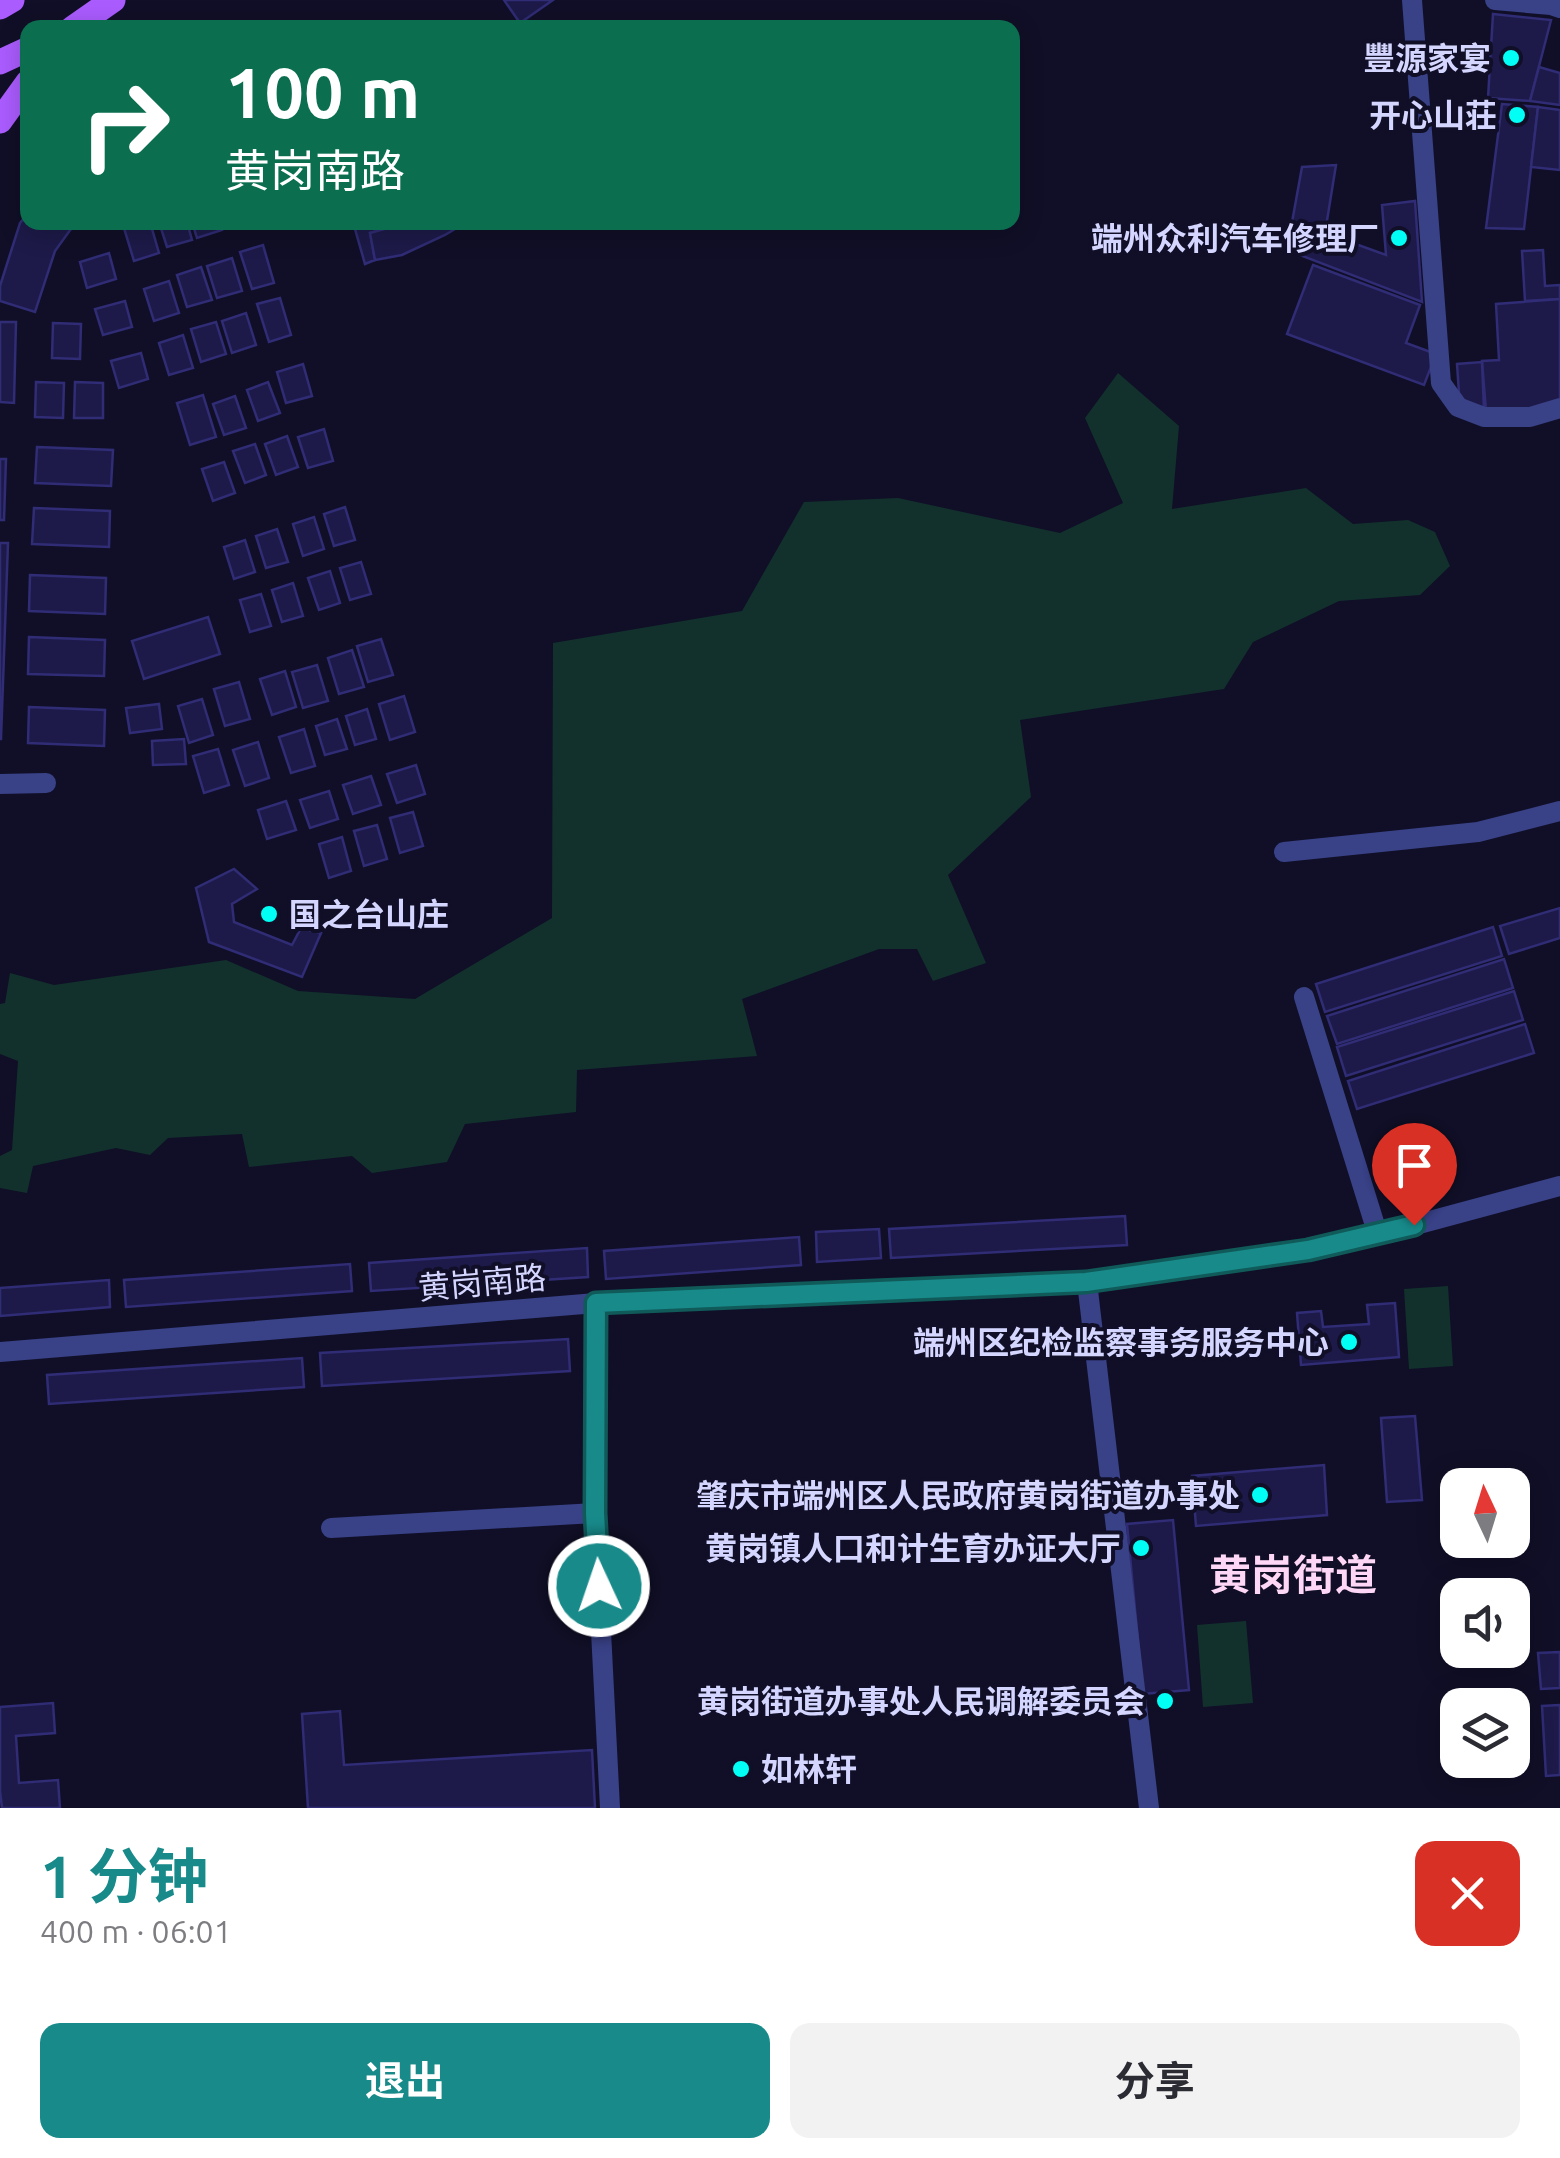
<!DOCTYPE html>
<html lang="zh">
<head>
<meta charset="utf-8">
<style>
	body { margin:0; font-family:Ubuntu,"Noto Sans SC",sans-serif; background:#f2f2f3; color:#2b2b33; height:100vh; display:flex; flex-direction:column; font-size:38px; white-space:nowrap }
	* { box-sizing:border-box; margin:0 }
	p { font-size:32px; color:#7c7c81 }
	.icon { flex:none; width:55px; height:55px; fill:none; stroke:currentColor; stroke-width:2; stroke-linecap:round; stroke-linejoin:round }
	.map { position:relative; height:1808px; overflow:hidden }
	.details { display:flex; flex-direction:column; background:#fff; flex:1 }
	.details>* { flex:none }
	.hud { position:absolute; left:20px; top:20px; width:1000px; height:210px; border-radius:20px; box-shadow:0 5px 25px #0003; background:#0b6e4f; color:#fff; overflow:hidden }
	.needle { width:65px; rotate:356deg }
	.buttons { position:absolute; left:1440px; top:1468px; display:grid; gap:20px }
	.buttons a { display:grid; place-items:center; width:90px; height:90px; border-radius:20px; background:#fff; box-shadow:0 5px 25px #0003; font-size:50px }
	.pin { position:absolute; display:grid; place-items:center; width:85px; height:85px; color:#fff; margin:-102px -42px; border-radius:50% 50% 50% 0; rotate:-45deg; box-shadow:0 0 10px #0007 }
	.pin .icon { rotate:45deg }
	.me { position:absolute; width:110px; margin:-55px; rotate:357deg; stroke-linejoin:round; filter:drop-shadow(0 0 8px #0008) }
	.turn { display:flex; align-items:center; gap:35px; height:210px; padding:0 40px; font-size:45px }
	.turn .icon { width:130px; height:130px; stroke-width:2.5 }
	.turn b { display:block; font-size:70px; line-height:85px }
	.round { display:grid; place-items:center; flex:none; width:105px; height:105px; border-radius:20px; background:#f2f2f3 }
	.headline { display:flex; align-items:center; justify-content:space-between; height:170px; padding:0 40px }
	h1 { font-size:60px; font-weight:700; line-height:75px; color:#188a8a }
	.primary-button { display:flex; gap:20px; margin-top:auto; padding:20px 40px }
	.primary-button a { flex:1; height:115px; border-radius:20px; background:#188a8a; color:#fff; font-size:40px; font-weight:700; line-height:115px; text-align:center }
	.primary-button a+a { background:#f2f2f3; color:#2b2b33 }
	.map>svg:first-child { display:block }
	.green { fill:#12312c }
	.building { fill:#1d1a49; stroke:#302c75; stroke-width:2.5 }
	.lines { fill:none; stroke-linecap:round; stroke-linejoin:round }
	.minor { stroke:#394187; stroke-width:20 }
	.major { stroke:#ab5cff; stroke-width:25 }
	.route-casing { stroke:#105a5a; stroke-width:25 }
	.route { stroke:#188a8a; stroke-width:18 }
	.poi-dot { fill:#01fff5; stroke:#100f27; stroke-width:4 }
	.labels { text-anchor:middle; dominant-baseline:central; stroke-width:8; stroke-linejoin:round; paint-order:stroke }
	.poi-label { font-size:32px; font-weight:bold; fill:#d5d6ff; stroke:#100f27; text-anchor:end }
	.street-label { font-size:32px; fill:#d5d6ff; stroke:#100f27 }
	.district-label { font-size:42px; font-weight:bold; fill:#ffd7f6; stroke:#100f27 }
</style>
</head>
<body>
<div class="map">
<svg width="1560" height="1808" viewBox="0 0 1560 1808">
	<rect width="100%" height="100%" fill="#100f27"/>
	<g class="green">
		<path d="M1118 373 1179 426 1172 509 1306 488 1353 524 1408 520 1435 532 1450 566 1420 595 1339 601 1253 642 1224 689 1020 720 1031 797 948 875 986 963 933 981 917 949H879L742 999 757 1056 577 1070 576 1112 465 1124 447 1162 372 1173 352 1156 249 1167 242 1134 168 1138 150 1155 116 1148 33 1166 27 1193 0 1188V1156L12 1150 18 1061 0 1054V1004L5 1003 10 973 54 985 226 960 298 991 415 999 552 918 553 643 742 611 804 502 898 498 1060 533 1123 503 1085 418Z"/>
		<path d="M1448 1286 1453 1366 1409 1369 1404 1289Z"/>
		<path d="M1246 1621 1253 1703 1203 1707 1197 1625Z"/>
	</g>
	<g class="building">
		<path d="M504 0H553L520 23Z"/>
		<path d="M1493 14 1551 20 1530 101 1488 98Z"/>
		<path d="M1539 67 1560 73V105L1530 101Z"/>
		<path d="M1502 104 1538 107 1524 229 1486 228Z"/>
		<path d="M1538 107 1560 110V170L1531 167Z"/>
		<path d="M1336 165 1325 233 1386 255 1382 205 1415 201 1422 302 1287 250 1302 167Z"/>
		<path d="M28 213V222H76L55 251 35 312 0 301V286L20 223Z"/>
		<path d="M144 222H150L159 253 134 261 124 228Z"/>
		<path d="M159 222H187L192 240 167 247Z"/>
		<path d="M192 222H220L222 230 197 238Z"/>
		<path d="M353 222H402L403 225 370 233 375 260 365 264Z"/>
		<path d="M409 222H465V223L445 235 402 255 375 260 370 233Z"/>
		<path d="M263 245 274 283 252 289 240 252Z"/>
		<path d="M1543 250 1545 286 1560 285V299L1525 301 1522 251Z"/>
		<path d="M109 253 116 279 87 288 80 262Z"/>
		<path d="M232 258 242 291 217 298 207 266Z"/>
		<path d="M1313 265 1420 305 1406 343 1436 354 1424 385 1287 334Z"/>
		<path d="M201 267 212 300 187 307 177 275Z"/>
		<path d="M169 281 179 313 154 321 144 289Z"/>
		<path d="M280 298 291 335 269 342 257 304Z"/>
		<path d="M1560 299V404L1527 413 1486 411 1482 361 1499 360 1496 304Z"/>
		<path d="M125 301 132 327 103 335 95 309Z"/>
		<path d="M246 313 256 345 232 353 222 321Z"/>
		<path d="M0 322H16L14 403 0 402Z"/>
		<path d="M216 322 226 354 201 362 191 329Z"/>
		<path d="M53 323 81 324 80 359 52 358Z"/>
		<path d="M183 335 193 368 169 375 159 343Z"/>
		<path d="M141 353 148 379 119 388 111 361Z"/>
		<path d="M1482 362 1484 410 1470 408 1459 393 1457 364Z"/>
		<path d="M303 364 312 396 286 403 277 372Z"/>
		<path d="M36 382 64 383 63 418 35 417Z"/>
		<path d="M75 382 103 383V418H74Z"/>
		<path d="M268 382 280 413 258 421 247 390Z"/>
		<path d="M203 395 216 437 190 445 177 403Z"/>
		<path d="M235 396 246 428 224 435 213 404Z"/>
		<path d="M324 429 333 461 308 468 298 437Z"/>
		<path d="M287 436 298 467 276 475 265 444Z"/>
		<path d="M255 444 266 475 245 483 233 451Z"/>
		<path d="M37 447 113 450 111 486 35 483Z"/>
		<path d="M0 459H6L4 520H0Z"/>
		<path d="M224 462 235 493 213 501 202 469Z"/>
		<path d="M345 507 355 540 334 546 324 514Z"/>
		<path d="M34 508 110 511 109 547 32 544Z"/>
		<path d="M314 517 324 549 303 556 293 524Z"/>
		<path d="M277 529 288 562 266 568 256 536Z"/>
		<path d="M245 540 255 572 234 579 224 547Z"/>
		<path d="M0 543H8L1 739H0Z"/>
		<path d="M361 562 371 594 350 600 340 568Z"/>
		<path d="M330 571 340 603 319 610 308 578Z"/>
		<path d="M30 575 106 578 105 614 29 611Z"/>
		<path d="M293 583 303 616 282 622 272 590Z"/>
		<path d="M261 594 271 626 250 632 240 600Z"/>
		<path d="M208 617 220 654 144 679 132 641Z"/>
		<path d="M29 637 105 640 104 676 28 674Z"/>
		<path d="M381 639 393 675 368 682 357 646Z"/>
		<path d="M352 650 364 687 339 694 328 658Z"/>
		<path d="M317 665 328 701 303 708 292 672Z"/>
		<path d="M285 671 296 707 272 715 260 679Z"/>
		<path d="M239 682 250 719 225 726 214 689Z"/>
		<path d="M404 696 415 732 390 740 379 704Z"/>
		<path d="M202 699 213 735 189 743 178 706Z"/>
		<path d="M159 704 162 729 130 733 126 708Z"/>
		<path d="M29 707 105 710 104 746 28 743Z"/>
		<path d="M367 709 376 739 355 745 346 716Z"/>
		<path d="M337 719 347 749 325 755 316 726Z"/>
		<path d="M304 729 315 766 291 773 279 737Z"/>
		<path d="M184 739 186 764 153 765 152 741Z"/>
		<path d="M258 742 269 778 245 786 233 750Z"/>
		<path d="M218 749 229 785 204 793 193 756Z"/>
		<path d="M416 765 425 794 397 803 387 774Z"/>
		<path d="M371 776 381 805 353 814 343 785Z"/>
		<path d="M329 791 338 819 310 828 300 800Z"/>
		<path d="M286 801 296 830 267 839 258 810Z"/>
		<path d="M413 812 423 846 400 853 390 818Z"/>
		<path d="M377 825 387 859 364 866 354 831Z"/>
		<path d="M342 837 351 871 329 878 319 844Z"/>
		<path d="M234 869 257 889 232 904 234 922 292 945 301 928 321 933 302 977 209 942 196 888Z"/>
		<path d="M1560 908V938L1509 954 1500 926Z"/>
		<path d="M1493 927 1502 956 1325 1012 1316 984Z"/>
		<path d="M1504 959 1513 988 1337 1044 1327 1016Z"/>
		<path d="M1514 991 1523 1020 1346 1076 1337 1047Z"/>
		<path d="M1525 1024 1534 1053 1357 1109 1348 1081Z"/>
		<path d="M1125 1216 1127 1245 891 1258 889 1229Z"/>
		<path d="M879 1229 881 1258 817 1262 816 1232Z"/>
		<path d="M799 1237 801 1265 606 1279 604 1251Z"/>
		<path d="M587 1248 588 1277 371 1291 369 1263Z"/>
		<path d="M350 1264 352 1291 126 1307 124 1280Z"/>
		<path d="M109 1280 110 1307 0 1316V1288Z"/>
		<path d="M1395 1303 1399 1357 1301 1365 1297 1313 1321 1311 1323 1327 1369 1324 1367 1305Z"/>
		<path d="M568 1339 570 1371 322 1386 320 1353Z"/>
		<path d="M302 1358 304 1387 49 1404 47 1375Z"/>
		<path d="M1415 1416 1422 1500 1387 1502 1381 1418Z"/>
		<path d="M1324 1465 1327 1515 1196 1526 1192 1476Z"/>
		<path d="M1173 1520 1189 1690 1143 1694 1127 1524Z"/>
		<path d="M1560 1652V1688L1541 1689 1538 1653Z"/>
		<path d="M53 1703 55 1733 16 1736 19 1783 58 1780 60 1808H2L0 1791V1707Z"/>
		<path d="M1560 1705V1775L1546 1776 1542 1706Z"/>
		<path d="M340 1711 344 1765 592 1750 595 1808H308L302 1714Z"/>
	</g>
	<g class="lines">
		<g class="minor">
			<path d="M1412 0 1441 383 1458 407 1484 417H1530L1560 408"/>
			<path d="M1495 0 1551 5 1560 8"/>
			<path d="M0 784 46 783"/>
			<path d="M1284 852 1478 832 1560 811"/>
			<path d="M1304 997 1378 1235"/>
			<path d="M1087 1282 1149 1808"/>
			<path d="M596 1303 595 1513 610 1808"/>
			<path d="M0 1352 596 1303 1087 1282 1308 1250 1378 1235 1560 1186"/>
			<path d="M331 1528 595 1513"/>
		</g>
		<g class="major">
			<path d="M0 7 12 0"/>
			<path d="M73 28 113 0"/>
			<path d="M0 62 28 49"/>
			<path d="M0 121 28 82"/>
		</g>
	</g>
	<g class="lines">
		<g class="route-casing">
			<path id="route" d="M599 1586 595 1513 596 1303 1086 1282 1308 1250 1414 1225"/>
		</g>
		<use href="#route" class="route"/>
	</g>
	<g class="poi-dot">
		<circle cx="1511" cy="58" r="10"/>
		<circle cx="1517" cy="115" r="10"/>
		<circle cx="1399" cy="238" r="10"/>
		<circle cx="269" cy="914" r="10"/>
		<circle cx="1349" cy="1342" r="10"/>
		<circle cx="1260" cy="1495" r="10"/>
		<circle cx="1141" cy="1548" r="10"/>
		<circle cx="1165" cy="1701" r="10"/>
		<circle cx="741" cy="1769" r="10"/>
	</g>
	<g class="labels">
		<g class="poi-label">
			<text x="1491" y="58">豐源家宴</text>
			<text x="1497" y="115">开心山荘</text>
			<text x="1379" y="238">端州众利汽车修理厂</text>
			<text x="289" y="914" text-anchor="start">国之台山庄</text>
			<text x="1329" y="1342">端州区纪检监察事务服务中心</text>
			<text x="1240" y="1495">肇庆市端州区人民政府黄岗街道办事处</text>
			<text x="1121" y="1548">黄岗镇人口和计生育办证大厅</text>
			<text x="1145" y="1701">黄岗街道办事处人民调解委员会</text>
			<text x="761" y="1769" text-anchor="start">如林轩</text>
		</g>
		<g class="street-label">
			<text transform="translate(482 1282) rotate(-5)">黄岗南路</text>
		</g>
		<g class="district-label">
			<text x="1293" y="1574">黄岗街道</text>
		</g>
	</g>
</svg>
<div class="buttons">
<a><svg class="needle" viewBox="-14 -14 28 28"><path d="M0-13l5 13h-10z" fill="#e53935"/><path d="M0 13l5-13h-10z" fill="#7c7c81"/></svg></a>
<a><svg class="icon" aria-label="sound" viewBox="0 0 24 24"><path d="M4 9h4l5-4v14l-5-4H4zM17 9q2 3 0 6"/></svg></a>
<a><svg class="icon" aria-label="layers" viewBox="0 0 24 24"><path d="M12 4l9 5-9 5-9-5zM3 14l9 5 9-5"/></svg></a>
</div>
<div class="pin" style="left:1414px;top:1225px;background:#d93025"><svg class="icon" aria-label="arrive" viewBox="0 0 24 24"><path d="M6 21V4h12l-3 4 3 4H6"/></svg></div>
<svg class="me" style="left:599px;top:1586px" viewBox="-20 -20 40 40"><circle r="17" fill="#188a8a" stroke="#fff" stroke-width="3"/><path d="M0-11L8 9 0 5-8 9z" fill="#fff"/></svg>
<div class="hud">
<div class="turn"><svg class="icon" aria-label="right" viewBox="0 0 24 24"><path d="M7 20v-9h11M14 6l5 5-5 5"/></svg><div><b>100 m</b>黄岗南路</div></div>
</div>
</div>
<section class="details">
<div class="headline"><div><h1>1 分钟</h1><p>400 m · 06:01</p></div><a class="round" style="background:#d93025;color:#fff"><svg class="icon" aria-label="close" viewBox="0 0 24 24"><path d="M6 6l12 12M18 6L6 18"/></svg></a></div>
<div class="primary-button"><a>退出</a><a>分享</a></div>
</section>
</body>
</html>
